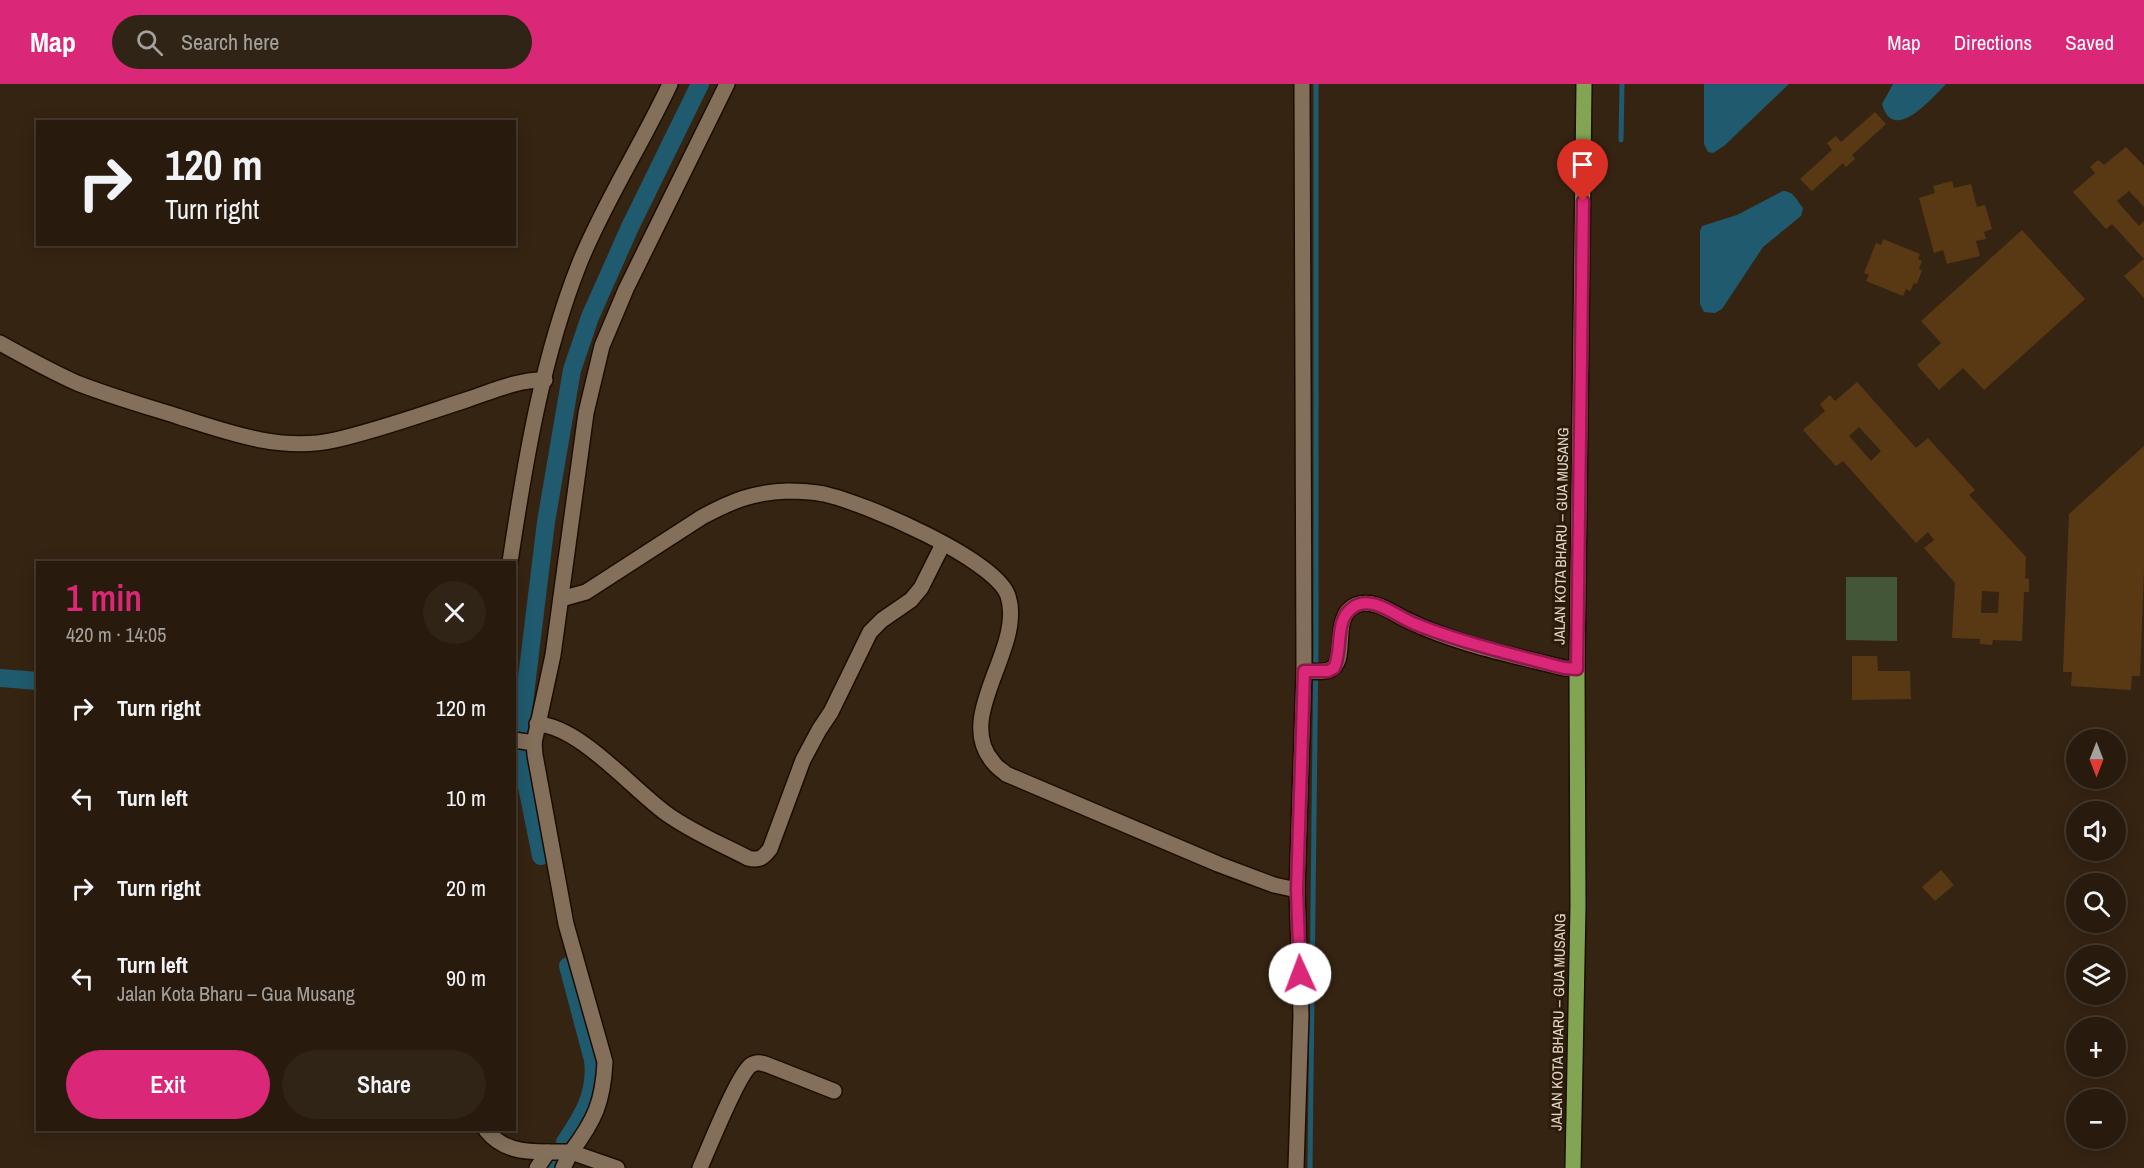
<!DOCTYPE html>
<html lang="en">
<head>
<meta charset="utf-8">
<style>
	body { margin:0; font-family:"Archivo Narrow",sans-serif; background:#302417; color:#f1f3f6; height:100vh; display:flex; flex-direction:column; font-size:22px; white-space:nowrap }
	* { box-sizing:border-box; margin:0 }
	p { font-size:20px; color:#a5a19e }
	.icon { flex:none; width:33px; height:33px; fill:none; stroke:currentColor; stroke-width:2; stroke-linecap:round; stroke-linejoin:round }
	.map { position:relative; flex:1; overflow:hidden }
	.details { position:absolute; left:36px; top:477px; width:480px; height:570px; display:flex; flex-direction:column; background:#281b0e; border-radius:0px; box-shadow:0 3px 15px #0003,0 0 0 2px #44392e }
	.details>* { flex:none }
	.guide { position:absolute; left:36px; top:36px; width:480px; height:126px; border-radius:0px; box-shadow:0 3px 15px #0003,0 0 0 2px #44392e; background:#281b0e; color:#f1f3f6; overflow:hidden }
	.needle { width:39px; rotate:180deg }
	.tools { position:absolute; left:2066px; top:645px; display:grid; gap:12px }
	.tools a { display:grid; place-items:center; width:60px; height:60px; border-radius:50%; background:#281b0e; box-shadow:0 3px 15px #0003,0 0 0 2px #44392e; font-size:30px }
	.pin { position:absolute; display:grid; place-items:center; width:51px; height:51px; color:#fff; margin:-62px -26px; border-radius:50% 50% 50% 0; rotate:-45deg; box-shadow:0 0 6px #0007 }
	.pin .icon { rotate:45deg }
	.me { position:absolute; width:66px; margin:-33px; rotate:358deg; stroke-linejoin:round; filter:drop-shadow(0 0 4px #0008) }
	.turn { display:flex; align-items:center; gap:21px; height:126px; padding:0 30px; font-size:27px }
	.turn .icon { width:78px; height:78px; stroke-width:2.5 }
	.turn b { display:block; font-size:42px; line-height:51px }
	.round { display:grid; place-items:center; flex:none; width:63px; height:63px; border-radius:32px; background:#302417 }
	.overview { display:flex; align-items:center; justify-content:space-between; height:102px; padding:0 30px }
	h1 { font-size:36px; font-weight:600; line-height:45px; color:#db2777 }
	.primary-button { display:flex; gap:12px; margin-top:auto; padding:12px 30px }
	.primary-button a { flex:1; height:69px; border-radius:36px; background:#db2777; color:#fff; font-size:24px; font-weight:600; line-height:69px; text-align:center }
	.primary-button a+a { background:#302417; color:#f1f3f6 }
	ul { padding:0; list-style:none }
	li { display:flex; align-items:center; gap:18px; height:90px; padding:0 30px }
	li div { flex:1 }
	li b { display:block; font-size:22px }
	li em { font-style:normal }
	header { display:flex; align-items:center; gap:36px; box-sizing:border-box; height:84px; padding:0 30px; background:#db2777; color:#fff }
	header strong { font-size:28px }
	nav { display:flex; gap:33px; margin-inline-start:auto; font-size:21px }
	.search { width:420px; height:54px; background:#302417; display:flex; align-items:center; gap:15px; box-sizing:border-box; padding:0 21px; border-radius:33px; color:#a5a19e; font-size:22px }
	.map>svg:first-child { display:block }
	.green { fill:#445638 }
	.water { fill:#205a6e }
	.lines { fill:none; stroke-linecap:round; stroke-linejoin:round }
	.stream { stroke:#205a6e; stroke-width:5 }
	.canal { stroke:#205a6e; stroke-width:18 }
	.building { fill:#583914; fill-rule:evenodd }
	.street-casing { stroke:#1d0d00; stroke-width:18 }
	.primary-casing { stroke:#1d0d00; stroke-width:18 }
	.street { stroke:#836f5a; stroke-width:15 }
	.primary { stroke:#82a553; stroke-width:15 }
	.route-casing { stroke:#8e194d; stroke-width:15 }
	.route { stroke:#db2777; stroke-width:10 }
	.labels { text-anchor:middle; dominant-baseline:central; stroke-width:6; stroke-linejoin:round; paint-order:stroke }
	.street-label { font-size:15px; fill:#e0d5c9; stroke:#2b1b08 }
</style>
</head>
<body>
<header>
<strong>Map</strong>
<div class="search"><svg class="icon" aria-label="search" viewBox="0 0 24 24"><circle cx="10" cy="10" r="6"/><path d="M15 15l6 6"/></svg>Search here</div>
<nav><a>Map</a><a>Directions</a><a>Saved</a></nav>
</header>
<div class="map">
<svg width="2144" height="1084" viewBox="0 0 2144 1084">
	<rect width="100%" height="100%" fill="#362412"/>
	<path class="green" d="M1846 493H1897V557L1846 556Z"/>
	<g class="water">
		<path d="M1704 0H1789L1724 62 1713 69 1708 68 1704 60Z"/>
		<path d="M1893 0H1946C1933 13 1893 61 1882 20Z"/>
		<path d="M1783 107C1794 107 1797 117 1803 124L1801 132 1763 163 1722 225 1715 229 1704 228 1700 220V147L1702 142 1737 131Z"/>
	</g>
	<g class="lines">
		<g class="stream">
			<path d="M1621 56 1622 0"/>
			<path d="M1310 1084 1316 560V0"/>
		</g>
		<g class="canal">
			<path d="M0 594 38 597"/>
			<path d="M521 643 546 438 572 286 590 233 630 143 700 0"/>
			<path d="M520 668 541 772"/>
			<path d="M565 1058C583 1032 597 1009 593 976L568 882"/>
			<path d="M549 1084 554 1075"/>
		</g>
	</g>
	<g class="building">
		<path d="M1875 28 1886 40 1852 71 1855 75 1846 83 1843 79 1812 107 1800 95 1832 66 1827 59 1836 52 1841 58Z"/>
		<path d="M2126 63 2144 82V123L2129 107 2117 117 2139 142 2144 137V214L2124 192 2144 175 2112 140 2106 145 2073 108 2095 89 2090 83 2098 76 2104 81Z"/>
		<path d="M1952 97 1954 104 1971 100 1977 123 1985 121 1992 145 1984 148 1986 155 1976 157 1980 172 1947 180 1943 166 1934 169 1919 114 1935 109 1933 102Z"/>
		<path d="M2022 146 2085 215 1984 306 1963 284 1939 306 1917 281 1941 259 1921 237Z"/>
		<path d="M1883 155 1920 170 1918 175 1922 177 1919 185 1922 186 1917 200 1914 199 1910 207 1906 205 1903 212 1866 197 1869 191 1864 189 1876 159 1881 161Z"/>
		<path d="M1857 298 1916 364 1928 354 1975 406 1969 411 2026 473 2025 494 2029 495V508H2024L2022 557 1993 556 1992 561 1980 560V555L1952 554 1955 499 1924 464 1934 456 1928 448 1916 459 1843 377 1836 382 1803 346 1825 327 1820 320 1830 311 1835 317ZM1859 343 1881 367 1871 377 1849 352ZM1982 507 1999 508 1998 529H1981Z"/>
		<path d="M2144 362V485L2140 592H2132L2131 606 2071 602 2072 588H2063L2069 430Z"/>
		<path d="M1852 572H1877L1878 587H1910L1911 615 1852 616Z"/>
		<path d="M1941 786 1954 801 1935 817 1922 803Z"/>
	</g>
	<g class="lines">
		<g class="street-casing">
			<g id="street">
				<path d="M0 259C25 273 50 287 77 299 110 312 145 322 180 333 230 349 282 368 335 356 379 346 423 330 466 316 491 308 518 295 545 296"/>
				<path d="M510 478C525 378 542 273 580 178 605 117 642 60 670 0"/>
				<path d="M561 515 586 508 702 433C732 417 753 408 788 407 799 407 813 408 824 410 862 418 996 475 1008 512 1025 564 953 632 993 678 996 683 1002 686 1006 690L1218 780 1274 801 1297 806"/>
				<path d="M1304 587C1312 587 1324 589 1331 585 1349 576 1330 532 1356 521 1374 514 1392 529 1407 536 1456 560 1512 571 1564 584L1577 585"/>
				<path d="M537 640C580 642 632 705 667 730 692 748 721 760 748 774 759 777 763 774 770 765L803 676 819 646 831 628 870 548 882 536 911 516 921 504 943 460"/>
				<path d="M514 656 534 659 535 671 566 840 605 978C603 1018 595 1036 571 1068H548L537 1084"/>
				<path d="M534 659 553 571 586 329 602 262 626 205 727 0"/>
				<path d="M486 1046C502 1066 523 1068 548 1068"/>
				<path d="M563 1084 571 1068 617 1084"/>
				<path d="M700 1084C708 1066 738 990 751 981 757 977 762 979 768 981L834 1007"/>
				<path d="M1296 1084 1301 931 1297 806 1304 587 1302 0"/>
			</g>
		</g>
		<g class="primary-casing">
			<path id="primary" d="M1573 1084 1578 822 1577 585 1584 0"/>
		</g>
		<use href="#street" class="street"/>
		<use href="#primary" class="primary"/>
	</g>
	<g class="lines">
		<g class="route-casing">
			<path id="route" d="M1300 890 1297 806 1304 587H1328L1334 584C1343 566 1334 537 1352 524 1371 509 1397 533 1415 540 1463 559 1514 571 1564 584L1577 585 1583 117"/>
		</g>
		<use href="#route" class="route"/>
	</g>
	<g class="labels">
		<g class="street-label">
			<text transform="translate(1561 452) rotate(-89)">JALAN KOTA BHARU – GUA MUSANG</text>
			<text transform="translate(1558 938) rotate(-89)">JALAN KOTA BHARU – GUA MUSANG</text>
		</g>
	</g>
</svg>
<div class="tools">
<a><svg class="needle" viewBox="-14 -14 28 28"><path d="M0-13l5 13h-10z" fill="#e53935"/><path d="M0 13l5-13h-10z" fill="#a5a19e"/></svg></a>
<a><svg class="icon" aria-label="sound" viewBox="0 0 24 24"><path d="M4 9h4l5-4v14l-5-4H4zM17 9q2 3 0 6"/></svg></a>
<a><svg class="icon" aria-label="search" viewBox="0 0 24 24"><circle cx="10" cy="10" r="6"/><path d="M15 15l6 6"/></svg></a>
<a><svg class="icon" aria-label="layers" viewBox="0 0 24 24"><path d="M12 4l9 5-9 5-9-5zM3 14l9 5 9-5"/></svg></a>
<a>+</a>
<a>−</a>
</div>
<div class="pin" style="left:1583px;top:117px;background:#d93025"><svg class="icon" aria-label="arrive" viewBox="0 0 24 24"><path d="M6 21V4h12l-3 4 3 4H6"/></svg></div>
<svg class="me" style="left:1300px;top:890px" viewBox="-20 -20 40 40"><circle r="19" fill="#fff"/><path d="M0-13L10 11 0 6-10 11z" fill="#db2777"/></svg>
<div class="guide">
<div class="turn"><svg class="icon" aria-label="right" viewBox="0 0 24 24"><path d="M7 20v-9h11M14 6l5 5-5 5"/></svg><div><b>120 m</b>Turn right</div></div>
</div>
<section class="details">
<div class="overview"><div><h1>1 min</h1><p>420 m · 14:05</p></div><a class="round"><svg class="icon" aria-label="close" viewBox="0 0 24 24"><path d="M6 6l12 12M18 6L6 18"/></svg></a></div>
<ul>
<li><svg class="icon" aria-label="right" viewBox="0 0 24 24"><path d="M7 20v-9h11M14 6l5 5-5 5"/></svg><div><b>Turn right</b></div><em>120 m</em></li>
<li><svg class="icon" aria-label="left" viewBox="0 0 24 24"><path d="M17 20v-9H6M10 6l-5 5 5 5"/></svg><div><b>Turn left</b></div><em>10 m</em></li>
<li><svg class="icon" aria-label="right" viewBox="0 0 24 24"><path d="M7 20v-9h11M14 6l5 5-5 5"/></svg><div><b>Turn right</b></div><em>20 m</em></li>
<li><svg class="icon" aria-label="left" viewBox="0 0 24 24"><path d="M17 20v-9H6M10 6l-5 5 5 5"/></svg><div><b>Turn left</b><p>Jalan Kota Bharu – Gua Musang</p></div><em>90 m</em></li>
</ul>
<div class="primary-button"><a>Exit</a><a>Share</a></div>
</section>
</div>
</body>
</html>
